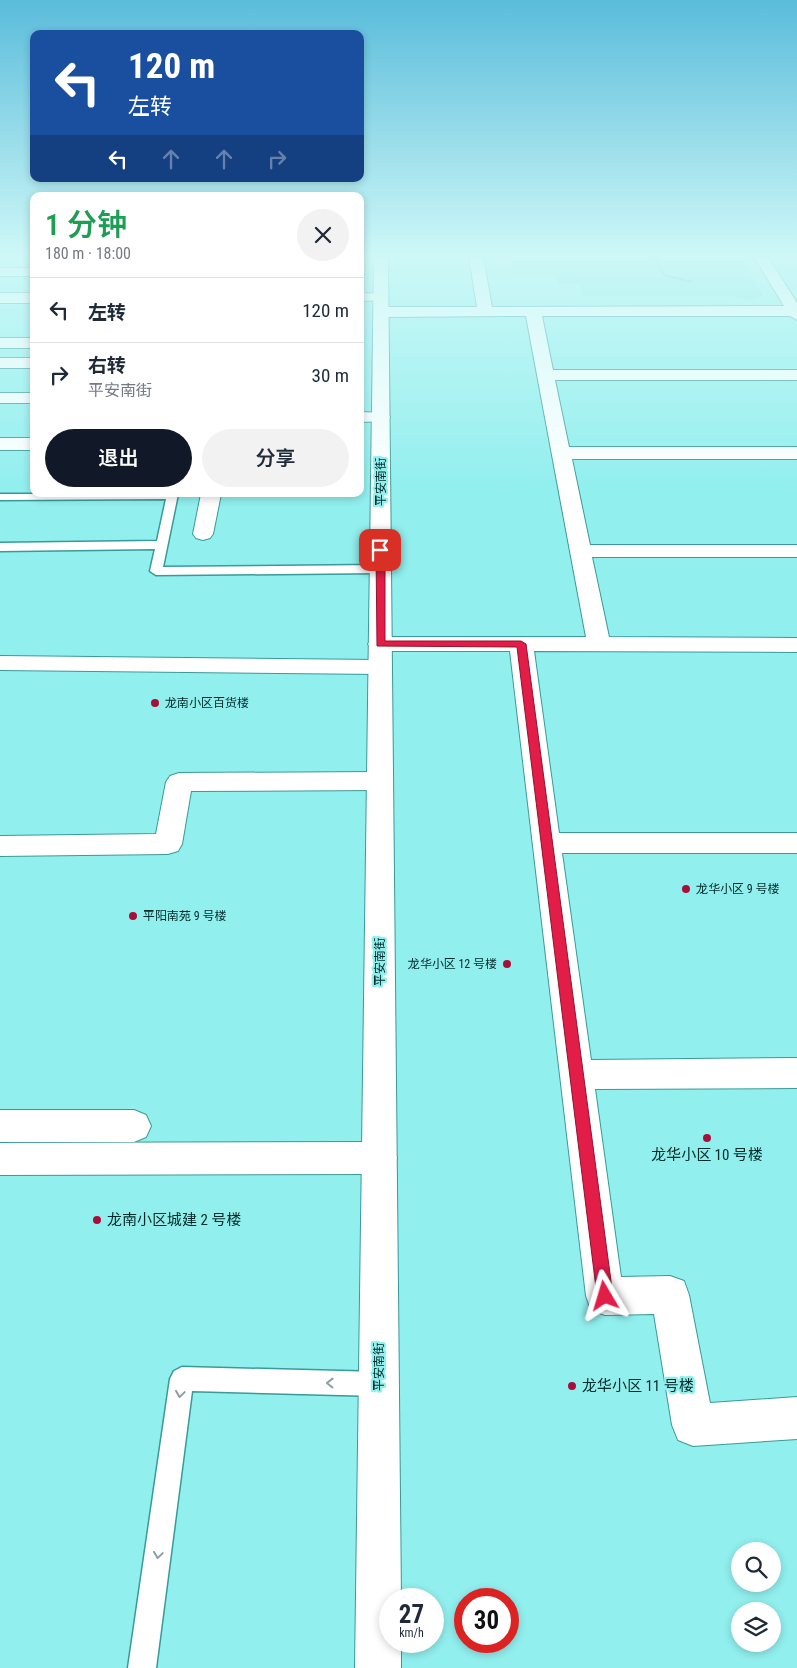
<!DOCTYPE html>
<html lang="zh">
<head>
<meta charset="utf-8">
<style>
	body { margin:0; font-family:"Roboto Condensed","Noto Sans SC",sans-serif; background:#f2f2f3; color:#1f2937; height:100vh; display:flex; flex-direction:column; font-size:19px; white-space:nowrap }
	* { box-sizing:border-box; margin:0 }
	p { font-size:16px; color:#747a83 }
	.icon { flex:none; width:28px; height:28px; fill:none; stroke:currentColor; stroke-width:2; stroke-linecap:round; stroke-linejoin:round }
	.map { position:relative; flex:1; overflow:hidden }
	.drawer { position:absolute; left:30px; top:192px; width:334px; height:305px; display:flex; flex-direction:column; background:#fff; border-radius:10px; box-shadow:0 2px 8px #0003 }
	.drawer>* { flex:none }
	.top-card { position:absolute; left:30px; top:30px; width:334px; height:152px; border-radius:10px; box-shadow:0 2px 8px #0003; background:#1a4fa0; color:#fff; overflow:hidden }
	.fabs { position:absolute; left:731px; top:1542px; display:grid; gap:10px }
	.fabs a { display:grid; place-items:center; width:50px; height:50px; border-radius:50%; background:#fff; box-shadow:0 2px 8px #0003; font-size:25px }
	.speed { position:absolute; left:379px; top:1588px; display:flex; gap:10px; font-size:25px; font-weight:700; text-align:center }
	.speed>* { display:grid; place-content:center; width:65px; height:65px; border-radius:50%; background:#fff; box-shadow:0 2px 8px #0003; line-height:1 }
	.speed small { font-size:12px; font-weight:400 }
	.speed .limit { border:8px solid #d22; background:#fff; color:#111 }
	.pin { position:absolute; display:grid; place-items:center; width:42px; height:42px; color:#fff; margin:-21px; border-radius:10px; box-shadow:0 2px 8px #0006 }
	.me { position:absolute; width:55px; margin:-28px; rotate:353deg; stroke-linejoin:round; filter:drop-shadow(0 0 4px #0008) }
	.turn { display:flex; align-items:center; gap:18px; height:105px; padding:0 15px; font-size:22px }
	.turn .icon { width:65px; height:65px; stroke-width:2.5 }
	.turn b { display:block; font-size:35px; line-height:42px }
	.lanes { display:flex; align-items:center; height:48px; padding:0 15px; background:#0003; justify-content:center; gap:25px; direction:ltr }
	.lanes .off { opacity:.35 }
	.round { display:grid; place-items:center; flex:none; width:52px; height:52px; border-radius:26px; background:#f2f2f3 }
	.head { display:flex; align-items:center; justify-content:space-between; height:85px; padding:0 15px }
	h1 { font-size:30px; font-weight:600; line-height:38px; color:#1e9e55 }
	.primary-button { display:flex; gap:10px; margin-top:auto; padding:10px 15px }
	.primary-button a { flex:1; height:58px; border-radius:30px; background:#111827; color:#fff; font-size:20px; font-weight:600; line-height:58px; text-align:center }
	.primary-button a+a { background:#f2f2f3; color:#1f2937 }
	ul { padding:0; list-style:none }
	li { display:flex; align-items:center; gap:15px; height:65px; padding:0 15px; border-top:1px solid #e0e1e3 }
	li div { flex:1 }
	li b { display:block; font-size:19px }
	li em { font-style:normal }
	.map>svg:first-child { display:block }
	.built { fill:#7ae3e2 }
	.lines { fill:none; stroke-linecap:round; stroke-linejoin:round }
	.service-casing { stroke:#399a9a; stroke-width:3 }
	.minor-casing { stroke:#399a9a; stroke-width:2 }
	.tertiary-casing { stroke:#399a9a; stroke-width:2 }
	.path { stroke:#5ca7a6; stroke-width:2; stroke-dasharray:3 1; stroke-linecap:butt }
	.service { fill:#fff; fill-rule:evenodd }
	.minor { fill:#fff; fill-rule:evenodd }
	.tertiary { fill:#fff; fill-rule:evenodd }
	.oneway { stroke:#8c9f9f }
	.route { fill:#e11d48; stroke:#92132f }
	.poi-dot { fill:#a70f38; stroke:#91efee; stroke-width:2 }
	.labels { text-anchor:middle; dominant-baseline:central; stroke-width:4.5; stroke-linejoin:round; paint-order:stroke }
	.street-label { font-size:12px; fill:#002929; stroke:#91efee }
	.poi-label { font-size:12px; fill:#002929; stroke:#91efee; text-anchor:start }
	.near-poi-label { font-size:15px; fill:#002929; stroke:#91efee; text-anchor:start }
</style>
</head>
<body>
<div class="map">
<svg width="797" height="1668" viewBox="0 0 797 1668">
	<rect width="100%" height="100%" fill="#91efee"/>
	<path class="built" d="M511 257H740L763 296 751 300 730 296H583L580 284H559L556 275H514Z"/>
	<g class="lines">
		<g class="service-casing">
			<g id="service">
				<path d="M0 494H178L163 567 380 565 386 569 380 573 156 575 150 571 155 549 0 551V543L157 541 166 499 0 500Z"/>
				<path d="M182 1367 379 1372 387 1376 391 1384 387 1392 379 1396 192 1391 156 1668H128L170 1379 174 1371Z"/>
			</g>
		</g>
		<g class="minor-casing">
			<g id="minor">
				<path d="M469 257H483L492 307 784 306 754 257H768L797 303V320L790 316H542L553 370H797V380H555L569 447H797V459H572L590 545H797V557H592L609 637 797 638V652L534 651 559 833H797V853H562L591 1060 797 1058V1088L595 1089 621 1277 670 1276 684 1281 689 1295 710 1403 797 1397V1439L693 1446 678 1440 672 1425 654 1314 605 1315 591 1310 586 1296 510 651H380L372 649 368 644 372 639 380 637H586L526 316 381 317 376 315 373 312 376 309 381 307H477Z"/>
				<rect x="0" y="268" width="34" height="8"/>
				<rect x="0" y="293" width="34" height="10"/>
				<path d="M360 293 386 294 388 297 386 300 360 301Z"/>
				<rect x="0" y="338" width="34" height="10"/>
				<rect x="0" y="358" width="34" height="10"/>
				<rect x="0" y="393" width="34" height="10"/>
				<path d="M360 412 387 413 390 417 387 421 360 422Z"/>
				<rect x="0" y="438" width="34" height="12"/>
				<path d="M201 494H221L213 534 210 538 203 540 196 538 193 534Z"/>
				<path d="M0 656 380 660 388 662 392 667 388 672 380 674 0 670Z"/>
				<path d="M380 772 389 775 393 781 389 787 380 790 191 791 182 844 178 851 168 854 0 856V836L156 834 166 782 170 776 179 773Z"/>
				<path d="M0 1110H134L146 1115 151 1126 146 1137 134 1142H0Z"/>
				<path d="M379 1142 391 1146 397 1158 391 1170 379 1174 0 1175V1143Z"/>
			</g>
		</g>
		<g class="tertiary-casing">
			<path id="tertiary" d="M374 257H388L401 1599H390V1641H401V1668H355Z"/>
		</g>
		<path class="path" d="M655 257 664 275 693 282"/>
		<use href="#service" class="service"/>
		<use href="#minor" class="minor"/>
		<use href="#tertiary" class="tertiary"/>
	</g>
	<defs><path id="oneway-chevron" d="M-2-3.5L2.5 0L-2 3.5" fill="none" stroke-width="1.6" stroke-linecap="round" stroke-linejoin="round" transform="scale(1.25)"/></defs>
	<g class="oneway">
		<use href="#oneway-chevron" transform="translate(330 1383) rotate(-179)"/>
		<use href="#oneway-chevron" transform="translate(180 1394) rotate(98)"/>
		<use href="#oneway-chevron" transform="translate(158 1555) rotate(98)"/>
	</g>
	<linearGradient id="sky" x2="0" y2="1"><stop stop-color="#5abcdb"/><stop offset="0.52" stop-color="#cef8f7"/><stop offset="1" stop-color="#cef8f7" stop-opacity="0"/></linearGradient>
	<rect width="797" height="490" fill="url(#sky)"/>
	<path class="route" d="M380 547 385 550V641H521L526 644 613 1296 611 1301 605 1304 600 1301 597 1296 517 647 377 646 376 550Z"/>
	<g class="poi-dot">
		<circle cx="155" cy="703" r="5"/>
		<circle cx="686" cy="889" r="5"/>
		<circle cx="133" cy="916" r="5"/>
		<circle cx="507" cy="964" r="5"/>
		<circle cx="707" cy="1138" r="5"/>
		<circle cx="97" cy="1220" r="5"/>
		<circle cx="572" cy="1386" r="5"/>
	</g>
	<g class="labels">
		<g class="street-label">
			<text transform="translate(381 482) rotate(-90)">平安南街</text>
			<text transform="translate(380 962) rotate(-90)">平安南街</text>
			<text transform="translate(379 1367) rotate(-90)">平安南街</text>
		</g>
		<g class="poi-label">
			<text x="165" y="703">龙南小区百货楼</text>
			<text x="696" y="889">龙华小区 9 号楼</text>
			<text x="143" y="916">平阳南苑 9 号楼</text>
			<text x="497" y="964" text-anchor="end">龙华小区 12 号楼</text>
		</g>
		<g class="near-poi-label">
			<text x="707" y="1155" text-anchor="middle">龙华小区 10 号楼</text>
			<text x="107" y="1220">龙南小区城建 2 号楼</text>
			<text x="582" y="1386">龙华小区 11 号楼</text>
		</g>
	</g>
</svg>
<div class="fabs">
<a><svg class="icon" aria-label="search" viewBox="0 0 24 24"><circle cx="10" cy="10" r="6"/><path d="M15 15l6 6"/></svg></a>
<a><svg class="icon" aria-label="layers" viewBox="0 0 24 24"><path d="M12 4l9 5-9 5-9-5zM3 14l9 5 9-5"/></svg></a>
</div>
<div class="speed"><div>27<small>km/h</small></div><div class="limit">30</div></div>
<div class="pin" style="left:380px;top:550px;background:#d93025"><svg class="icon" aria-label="arrive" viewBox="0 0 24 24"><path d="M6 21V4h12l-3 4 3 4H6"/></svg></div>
<svg class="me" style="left:605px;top:1296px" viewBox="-20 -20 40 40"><path d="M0-17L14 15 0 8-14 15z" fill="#e11d48" stroke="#fff" stroke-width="4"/></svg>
<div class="top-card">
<div class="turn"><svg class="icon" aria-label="left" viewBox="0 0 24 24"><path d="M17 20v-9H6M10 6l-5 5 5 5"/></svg><div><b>120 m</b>左转</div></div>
<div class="lanes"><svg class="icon" aria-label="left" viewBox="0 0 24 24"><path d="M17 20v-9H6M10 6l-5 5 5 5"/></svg><svg class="icon off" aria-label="ahead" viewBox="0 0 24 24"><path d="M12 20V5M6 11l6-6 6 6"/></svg><svg class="icon off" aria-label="ahead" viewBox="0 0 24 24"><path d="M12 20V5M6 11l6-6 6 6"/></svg><svg class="icon off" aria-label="right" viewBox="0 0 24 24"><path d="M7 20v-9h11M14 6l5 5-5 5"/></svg></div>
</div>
<section class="drawer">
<div class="head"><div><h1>1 分钟</h1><p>180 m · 18:00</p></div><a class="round"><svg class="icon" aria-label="close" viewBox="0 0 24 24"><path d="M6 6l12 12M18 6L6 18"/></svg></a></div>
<ul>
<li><svg class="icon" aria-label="left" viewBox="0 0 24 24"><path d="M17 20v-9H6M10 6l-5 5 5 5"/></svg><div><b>左转</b></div><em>120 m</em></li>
<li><svg class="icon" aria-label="right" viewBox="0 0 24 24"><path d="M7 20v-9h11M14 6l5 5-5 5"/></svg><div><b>右转</b><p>平安南街</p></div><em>30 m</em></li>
</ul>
<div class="primary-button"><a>退出</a><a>分享</a></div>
</section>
</div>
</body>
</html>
